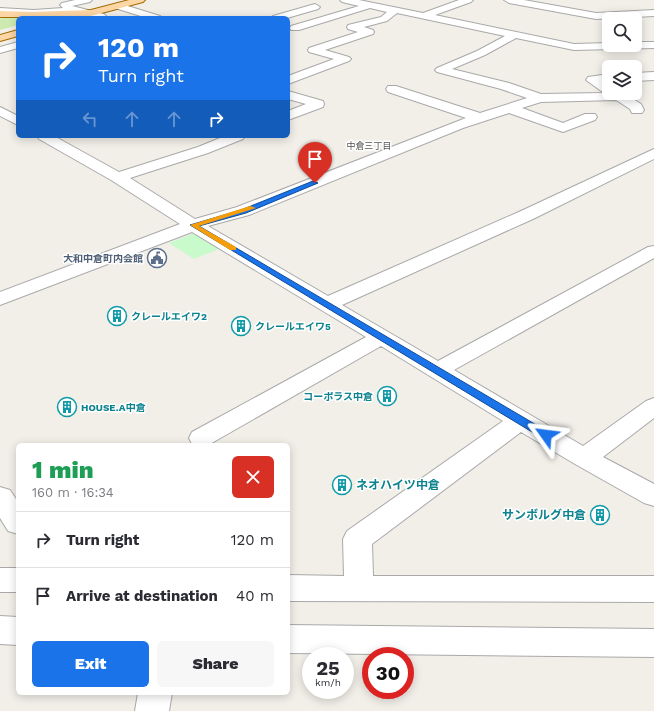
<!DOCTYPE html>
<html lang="en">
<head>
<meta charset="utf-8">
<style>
	body { margin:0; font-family:"Work Sans","Noto Sans JP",sans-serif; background:#f7f7f7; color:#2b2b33; height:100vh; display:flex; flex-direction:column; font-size:15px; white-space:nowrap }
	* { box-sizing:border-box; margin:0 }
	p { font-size:13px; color:#7c7c81 }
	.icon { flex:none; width:22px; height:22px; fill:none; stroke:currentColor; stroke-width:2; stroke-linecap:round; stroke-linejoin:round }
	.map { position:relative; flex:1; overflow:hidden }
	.panel { position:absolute; left:16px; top:443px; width:274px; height:252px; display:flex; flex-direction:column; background:#fff; border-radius:6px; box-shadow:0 2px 10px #0003 }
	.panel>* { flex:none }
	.banner { position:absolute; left:16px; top:16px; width:274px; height:122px; border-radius:6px; box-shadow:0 2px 10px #0003; background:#1a73e8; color:#fff; overflow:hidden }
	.buttons { position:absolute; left:602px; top:12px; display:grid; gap:8px }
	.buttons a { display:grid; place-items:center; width:40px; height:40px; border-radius:6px; background:#fff; box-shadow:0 2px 10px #0003; font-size:20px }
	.speed { position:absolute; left:302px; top:647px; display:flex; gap:8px; font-size:20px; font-weight:700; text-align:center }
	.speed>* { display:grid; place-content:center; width:52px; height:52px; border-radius:50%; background:#fff; box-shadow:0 2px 10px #0003; line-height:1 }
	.speed small { font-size:10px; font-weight:400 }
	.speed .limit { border:6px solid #d22; background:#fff; color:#111 }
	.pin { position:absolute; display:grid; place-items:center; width:34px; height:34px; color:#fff; margin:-41px -17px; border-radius:50% 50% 50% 0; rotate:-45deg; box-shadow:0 0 4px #0007 }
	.pin .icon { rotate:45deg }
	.me { position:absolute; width:44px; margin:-22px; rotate:301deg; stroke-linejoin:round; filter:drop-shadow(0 0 3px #0008) }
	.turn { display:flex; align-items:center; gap:14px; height:84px; padding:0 16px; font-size:18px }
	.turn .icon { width:52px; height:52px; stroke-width:2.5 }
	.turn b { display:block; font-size:28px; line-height:34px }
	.lanes { display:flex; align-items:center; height:38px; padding:0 16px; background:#0003; justify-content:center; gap:20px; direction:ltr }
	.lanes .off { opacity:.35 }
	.round { display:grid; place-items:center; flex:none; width:42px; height:42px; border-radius:6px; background:#f7f7f7 }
	.overview { display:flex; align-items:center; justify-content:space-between; height:68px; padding:0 16px }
	h1 { font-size:24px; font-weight:800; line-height:30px; color:#1e9e55 }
	.action { display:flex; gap:8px; margin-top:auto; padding:8px 16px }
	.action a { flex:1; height:46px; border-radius:6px; background:#1a73e8; color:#fff; font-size:16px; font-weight:800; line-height:46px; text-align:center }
	.action a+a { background:#f7f7f7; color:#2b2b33 }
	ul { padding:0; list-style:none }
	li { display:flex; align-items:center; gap:12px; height:56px; padding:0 16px; border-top:1px solid #e1e1e2 }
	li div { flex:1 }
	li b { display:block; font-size:15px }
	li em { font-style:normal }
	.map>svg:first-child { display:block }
	.grass { fill:#cdebb0 }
	.park { fill:#c8facc }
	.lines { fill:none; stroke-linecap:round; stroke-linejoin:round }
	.minor-casing { stroke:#a9a9a9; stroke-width:2 }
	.major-casing { stroke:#a06b00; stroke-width:2 }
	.minor { fill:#fff; fill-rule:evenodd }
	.major { fill:#fcd6a4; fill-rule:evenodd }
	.route { fill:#1a73e8; stroke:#114b97 }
	.slow { fill:#f59e0b }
	.labels { text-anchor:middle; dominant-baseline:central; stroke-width:3; stroke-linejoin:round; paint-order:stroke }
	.far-neighbourhood-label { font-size:9px; fill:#555; stroke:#fff }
	.service-label { font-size:10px; font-weight:bold; fill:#4e5e75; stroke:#fff; text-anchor:end }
	.culture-label { font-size:10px; font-weight:bold; fill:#0d838f; stroke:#fff; text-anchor:start }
	.near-culture-label { font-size:12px; font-weight:bold; fill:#0d838f; stroke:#fff; text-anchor:start }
</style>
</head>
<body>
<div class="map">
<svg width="654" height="711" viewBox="0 0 654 711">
	<rect width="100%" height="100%" fill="#f2efe9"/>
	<path class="grass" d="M6 17H49L18 18V25L0 30V19Z"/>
	<path class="park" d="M195 233 219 249 194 259 169 243Z"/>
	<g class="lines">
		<g class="minor-casing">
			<g id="minor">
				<path d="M75 0H92L90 2 72 6 104 14 106 16 105 18H91L71 13 34 16 0 14V8L34 10 63 8 60 5 62 3Z"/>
				<path d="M340 0H359L423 13 459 0H473L471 2 435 15 574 44 609 43V45H635V42H654V48L574 50 516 38 485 55 452 69 509 83 541 94 604 93 586 80 588 77 609 74V82H604L609 85V93H623L641 104 644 110 642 113H632L630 109 616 100 541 102 522 108 563 123 585 114H595L597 117 595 120 563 132 509 113 463 128 249 215 208 226 328 296 521 211 654 149V159L533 219 342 305 438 361 648 247 654 246V258L454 370 583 446 646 401 654 398V418L603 457 654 484V506L644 503 575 464 521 432 372 544 373 576H654V602L288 601V575L344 576 343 539 347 531 503 421 381 346 210 444H192L189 438 192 432 366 337 192 232 0 305V292L180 224 111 180 39 139 37 136H54L119 172 198 147 225 136H245L243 139 208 153 130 178 195 219 237 207 466 118 388 92 386 89 388 86H396L480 113 527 98 501 89 437 72 435 70 437 68 477 51 505 36 397 13 387 21 364 27 373 30 374 32 373 34 325 50 349 57 351 59 349 61 288 84V76L334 59 309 52 308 50 309 48 358 32 348 29 347 27 348 25 381 17 387 12 370 8 299 30H291L290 28 291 26 359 6 342 2Z"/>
				<path d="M504 0H524L596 13 654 10V16L596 19 509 3Z"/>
				<path d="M118 3 160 16 162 18H147L115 8 113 6Z"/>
				<path d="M315 4 320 7 318 9 287 18H271L273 16Z"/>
				<path d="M18 42V48L0 53V47Z"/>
				<path d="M654 72V80L635 81V73Z"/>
				<path d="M288 91 323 101 324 104 323 107 288 120V111L306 104 288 99Z"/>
				<path d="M0 107 18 116V125L0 116Z"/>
				<path d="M0 487 10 490 18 502V534L8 531 0 518Z"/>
				<rect x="0" y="568" width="18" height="24"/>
				<path d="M0 616 18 617V645L0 644Z"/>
				<path d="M288 625 654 629V657L288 653Z"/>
				<path d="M138 693H172L169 711H135Z"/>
			</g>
		</g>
		<g class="major-casing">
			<g id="major">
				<path d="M129 0H145L143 2 83 18H72L71 17H0V11L33 12 91 10Z"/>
				<path d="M18 30V36L0 41V35Z"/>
			</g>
		</g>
		<use href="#minor" class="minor"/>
		<use href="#major" class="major"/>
	</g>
	<path class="route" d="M313 181 318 183 246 213 199 226 550 433 551 435 550 438H542L190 225 241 210Z"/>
	<path class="slow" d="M250 206 256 208 199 226 236 247V250H230L190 225Z"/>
	<defs>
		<g id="civic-ring" transform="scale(1)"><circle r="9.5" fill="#fff" stroke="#5c6f8a" stroke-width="1.5"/><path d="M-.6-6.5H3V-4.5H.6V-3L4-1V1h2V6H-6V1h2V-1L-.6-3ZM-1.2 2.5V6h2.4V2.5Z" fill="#5c6f8a"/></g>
		<g id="building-ring" transform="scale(1)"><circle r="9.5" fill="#fff" stroke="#0f9aa8" stroke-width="1.5"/><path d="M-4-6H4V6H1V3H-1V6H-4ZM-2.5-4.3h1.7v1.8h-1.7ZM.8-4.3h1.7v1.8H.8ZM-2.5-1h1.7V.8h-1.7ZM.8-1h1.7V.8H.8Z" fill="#0f9aa8"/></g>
	</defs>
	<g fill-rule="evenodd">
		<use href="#civic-ring" x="157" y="258"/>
		<use href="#building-ring" x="117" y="316"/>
		<use href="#building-ring" x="241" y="326"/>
		<use href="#building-ring" x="387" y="396"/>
		<use href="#building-ring" x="67" y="407"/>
		<use href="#building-ring" x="342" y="485"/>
		<use href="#building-ring" x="600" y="515"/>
	</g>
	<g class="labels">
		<g class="far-neighbourhood-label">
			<text x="369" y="146">中倉三丁目</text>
		</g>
		<g class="service-label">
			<text x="143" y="258">大和中倉町内会館</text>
		</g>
		<g class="culture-label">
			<text x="131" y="316">クレールエイワ2</text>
			<text x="255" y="326">クレールエイワ5</text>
			<text x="373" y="396" text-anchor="end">コーポラス中倉</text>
			<text x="81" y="407">HOUSE.A中倉</text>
		</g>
		<g class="near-culture-label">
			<text x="356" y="485">ネオハイツ中倉</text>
			<text x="586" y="515" text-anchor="end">サンボルグ中倉</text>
		</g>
	</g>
</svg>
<div class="buttons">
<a><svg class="icon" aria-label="search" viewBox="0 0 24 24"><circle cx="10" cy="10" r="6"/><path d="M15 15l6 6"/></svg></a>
<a><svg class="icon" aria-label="layers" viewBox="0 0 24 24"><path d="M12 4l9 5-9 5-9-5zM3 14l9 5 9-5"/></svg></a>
</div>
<div class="speed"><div>25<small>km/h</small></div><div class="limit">30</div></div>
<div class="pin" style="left:315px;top:183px;background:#d93025"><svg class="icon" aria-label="arrive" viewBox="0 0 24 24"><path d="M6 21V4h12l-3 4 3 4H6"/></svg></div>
<svg class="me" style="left:546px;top:435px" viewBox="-20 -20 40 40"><path d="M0-17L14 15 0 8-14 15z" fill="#1a73e8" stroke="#fff" stroke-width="4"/></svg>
<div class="banner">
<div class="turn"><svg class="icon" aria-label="right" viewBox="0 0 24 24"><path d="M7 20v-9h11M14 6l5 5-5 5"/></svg><div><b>120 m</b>Turn right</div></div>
<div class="lanes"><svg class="icon off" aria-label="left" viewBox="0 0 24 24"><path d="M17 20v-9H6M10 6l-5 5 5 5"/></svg><svg class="icon off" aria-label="ahead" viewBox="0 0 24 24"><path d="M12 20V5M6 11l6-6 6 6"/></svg><svg class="icon off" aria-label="ahead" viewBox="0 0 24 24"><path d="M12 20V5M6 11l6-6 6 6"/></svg><svg class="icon" aria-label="right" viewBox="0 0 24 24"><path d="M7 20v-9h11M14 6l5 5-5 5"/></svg></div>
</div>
<section class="panel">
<div class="overview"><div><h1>1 min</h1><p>160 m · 16:34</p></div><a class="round" style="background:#d93025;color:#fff"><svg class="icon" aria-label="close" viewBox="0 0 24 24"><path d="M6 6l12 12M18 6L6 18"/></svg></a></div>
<ul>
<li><svg class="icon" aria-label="right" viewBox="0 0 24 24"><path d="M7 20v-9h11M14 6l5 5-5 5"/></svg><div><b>Turn right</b></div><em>120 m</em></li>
<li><svg class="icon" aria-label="arrive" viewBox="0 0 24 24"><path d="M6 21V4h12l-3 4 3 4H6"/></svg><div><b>Arrive at destination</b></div><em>40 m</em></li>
</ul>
<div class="action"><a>Exit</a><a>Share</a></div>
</section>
</div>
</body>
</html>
